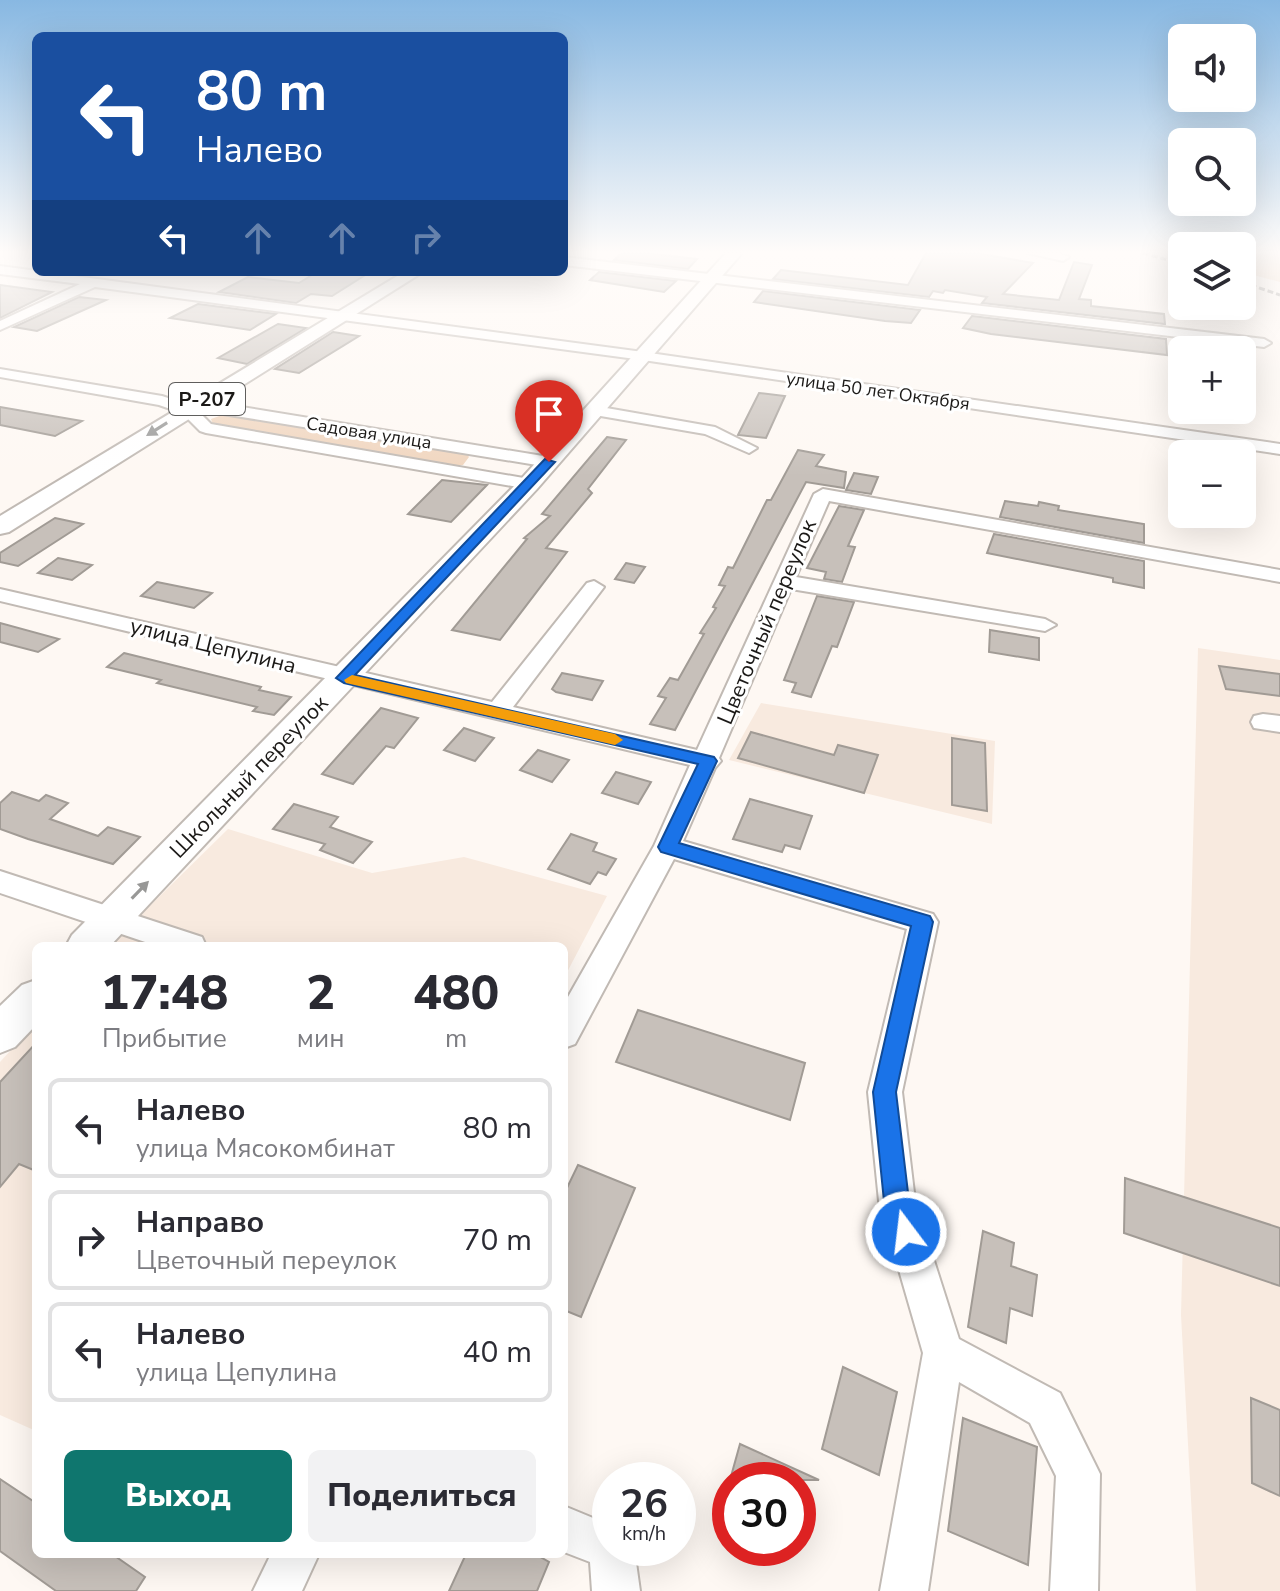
<!DOCTYPE html>
<html lang="ru">
<head>
<meta charset="utf-8">
<style>
	body { margin:0; font-family:"Nunito Sans",sans-serif; background:#f2f2f3; color:#2b2b33; height:100vh; display:flex; flex-direction:column; font-size:30px; white-space:nowrap }
	* { box-sizing:border-box; margin:0 }
	p { font-size:26px; color:#7c7c81 }
	.icon { flex:none; width:44px; height:44px; fill:none; stroke:currentColor; stroke-width:2; stroke-linecap:round; stroke-linejoin:round }
	.map { position:relative; flex:1; overflow:hidden }
	.side { position:absolute; left:32px; top:942px; width:536px; height:616px; display:flex; flex-direction:column; background:#fff; border-radius:12px; box-shadow:0 8px 32px #0002 }
	.side>* { flex:none }
	.guide { position:absolute; left:32px; top:32px; width:536px; height:244px; border-radius:12px; box-shadow:0 8px 32px #0002; background:#1a4fa0; color:#fff; overflow:hidden }
	.tools { position:absolute; left:1168px; top:24px; display:grid; gap:16px }
	.tools a { display:grid; place-items:center; width:88px; height:88px; border-radius:12px; background:#fff; box-shadow:0 8px 32px #0002; font-size:40px }
	.speed { position:absolute; left:592px; top:1462px; display:flex; gap:16px; font-size:40px; font-weight:700; text-align:center }
	.speed>* { display:grid; place-content:center; width:104px; height:104px; border-radius:50%; background:#fff; box-shadow:0 8px 32px #0002; line-height:1 }
	.speed small { font-size:20px; font-weight:400 }
	.speed .limit { border:12px solid #d22; background:#fff; color:#111 }
	.pin { position:absolute; display:grid; place-items:center; width:68px; height:68px; color:#fff; margin:-82px -34px; border-radius:50% 50% 50% 0; rotate:-45deg; box-shadow:0 0 8px #0007 }
	.pin .icon { rotate:45deg }
	.me { position:absolute; width:88px; margin:-44px; rotate:345deg; stroke-linejoin:round; filter:drop-shadow(0 0 6px #0008) }
	.turn { display:flex; align-items:center; gap:28px; height:168px; padding:0 32px; font-size:36px }
	.turn .icon { width:104px; height:104px; stroke-width:2.5 }
	.turn b { display:block; font-size:56px; line-height:68px }
	.lanes { display:flex; align-items:center; height:76px; padding:0 32px; background:#0003; justify-content:center; gap:40px; direction:ltr }
	.lanes .off { opacity:.35 }
	.eta { display:flex; justify-content:space-evenly; align-items:center; height:136px; text-align:center }
	.eta b { font-size:48px; font-weight:800; line-height:56px }
	.cta { display:flex; gap:16px; margin-top:auto; padding:16px 32px }
	.cta a { flex:1; height:92px; border-radius:12px; background:#0f766e; color:#fff; font-size:32px; font-weight:800; line-height:92px; text-align:center }
	.cta a+a { background:#f2f2f3; color:#2b2b33 }
	ul { padding:0; list-style:none }
	li { display:flex; align-items:center; gap:24px; height:100px; margin:0 16px 12px; padding:0 16px; border:4px solid #e1e1e2; border-radius:12px }
	li div { flex:1 }
	li b { display:block; font-size:30px }
	li em { font-style:normal }
	.map>svg:first-child { display:block }
	.built { fill:#f8eadf }
	.green { fill:#f0d5be }
	.building { fill:#c7c0ba; stroke:#a19b95; stroke-width:2 }
	.lines { fill:none; stroke-linecap:round; stroke-linejoin:round }
	.minor-casing { stroke:#c1bab4; stroke-width:4 }
	.major-casing { stroke:#c1bab4; stroke-width:4 }
	.minor { fill:#fff; fill-rule:evenodd }
	.major { fill:#fff; fill-rule:evenodd }
	.rail { stroke:#8e8a87; stroke-width:3; stroke-dasharray:6 3; stroke-linecap:butt }
	.oneway { fill:#989897 }
	.route { fill:#1a73e8; stroke:#114b97; stroke-width:2 }
	.slow { fill:#f59e0b }
	.labels { text-anchor:middle; dominant-baseline:central; stroke-width:6; stroke-linejoin:round; paint-order:stroke }
	.far-street-label { font-size:18px; fill:#1b1917; stroke:#fff }
	.shield { fill:#fff; stroke:#5f5e5d; stroke-width:2 }
	.shield-label { font-size:20px; font-weight:bold; fill:#1b1917 }
	.street-label { font-size:22px; fill:#1b1917; stroke:#fff }
</style>
</head>
<body>
<div class="map">
<svg width="1280" height="1591" viewBox="0 0 1280 1591">
	<rect width="100%" height="100%" fill="#fef8f3"/>
	<g class="built">
		<path d="M1198 648 1280 660V1591H1196L1181 1315Z"/>
		<path d="M761 703 995 741 992 824 729 760Z"/>
		<path d="M228 829 372 873 464 857 607 896 564 978V946H109Z"/>
		<path d="M36 1023V1431L0 1415V1062Z"/>
	</g>
	<g class="green">
		<path d="M1242 253H1280V282L1242 272Z"/>
		<path d="M225 414 467 454 469 457 463 465 453 466 213 425 211 419Z"/>
	</g>
	<g class="building">
		<path d="M622 253H646L697 259 688 269 614 260Z"/>
		<path d="M926 253H976L1033 263 1003 294 1059 300 1074 262 1092 265 1079 299 1091 300V306L1164 314 1165 324 982 303 987 297 945 290 943 293 933 291 929 297 773 279 781 270 908 285Z"/>
		<path d="M317 272H370L332 296 311 294 296 303 219 292 248 277 299 283Z"/>
		<path d="M599 272 676 281 664 292 590 280Z"/>
		<path d="M0 285 52 292 0 318Z"/>
		<path d="M763 291 920 310 911 323 885 321 754 302Z"/>
		<path d="M79 297 106 300 37 331 14 327Z"/>
		<path d="M198 304 276 314 250 330 170 318Z"/>
		<path d="M972 316 1166 339 1167 355 991 334 963 328Z"/>
		<path d="M278 324 306 328 247 364 218 358Z"/>
		<path d="M333 332 359 336 299 373 275 369Z"/>
		<path d="M759 393 785 396 766 438 738 435Z"/>
		<path d="M0 407 82 421 55 436 0 425Z"/>
		<path d="M607 437 626 440 588 489 592 493 546 548 567 552 500 640 452 630 527 539 524 538 550 516 542 514Z"/>
		<path d="M798 450 824 455 816 466 846 472 844 488 806 482 675 730 650 724 666 698 658 696 670 678 678 680 704 634 700 633 716 608 713 607 725 586 719 585 728 567 733 568 767 500H771Z"/>
		<path d="M854 473 878 477 871 494 846 490Z"/>
		<path d="M442 480 487 485 451 522 408 514Z"/>
		<path d="M1005 501 1038 506 1039 502 1059 506 1058 510 1144 524V543L1000 517Z"/>
		<path d="M839 506 864 510 848 546 855 547 842 582 824 579 826 572 807 568Z"/>
		<path d="M55 518 83 524 18 566 0 562V553Z"/>
		<path d="M994 534 1144 561V588L1113 582V578L987 553Z"/>
		<path d="M58 558 92 565 72 580 38 573Z"/>
		<path d="M626 563 645 567 634 583 615 579Z"/>
		<path d="M157 582 212 593 194 608 141 596Z"/>
		<path d="M817 596 854 602 837 647 832 646 811 697 792 692 796 683 784 680Z"/>
		<path d="M0 623 59 639 38 652 0 642Z"/>
		<path d="M990 630 1039 638V660L989 652Z"/>
		<path d="M124 653 261 687 259 690 291 697 274 715 253 711 257 707 157 683 161 680 107 667Z"/>
		<path d="M1219 666 1280 674V696L1226 689Z"/>
		<path d="M562 673 603 681 592 700 556 692 552 689Z"/>
		<path d="M381 708 418 718 394 748 386 746 353 784 322 774Z"/>
		<path d="M464 728 494 738 475 761 444 750Z"/>
		<path d="M751 732 834 755 838 745 878 755 864 793 738 758Z"/>
		<path d="M952 738 985 743 987 811 952 805Z"/>
		<path d="M538 750 569 760 552 782 520 770Z"/>
		<path d="M616 772 651 782 638 804 602 793Z"/>
		<path d="M12 792 39 801 46 795 68 803 50 819 98 836 108 827 140 837 113 864 28 839 0 829V803Z"/>
		<path d="M750 799 812 816 800 849 785 845 782 852 733 839Z"/>
		<path d="M294 804 338 817 330 827 372 842 353 863 320 850 325 844 273 829Z"/>
		<path d="M571 834 597 843 593 851 616 859 606 875 598 872 590 884 548 869Z"/>
		<path d="M638 1010 805 1063 790 1120 616 1062Z"/>
		<path d="M36 1043V1171L19 1164 0 1187V1082Z"/>
		<path d="M578 1165 635 1188 581 1317 564 1310V1194Z"/>
		<path d="M1125 1178 1280 1228V1286L1124 1233Z"/>
		<path d="M983 1231 1014 1243 1011 1266 1037 1275 1032 1316 1010 1308 1006 1343 968 1327Z"/>
		<path d="M843 1367 897 1392 879 1475 822 1449Z"/>
		<path d="M1251 1398 1280 1410V1496L1252 1483Z"/>
		<path d="M963 1418 1037 1447 1028 1565 948 1531Z"/>
		<path d="M740 1444 819 1480H730Z"/>
		<path d="M0 1479 36 1503V1554H112L145 1577 136 1591H56L0 1551Z"/>
		<path d="M466 1554H535L549 1562 537 1591H449Z"/>
	</g>
	<g class="lines">
		<g class="minor-casing">
			<g id="minor">
				<path d="M1028 253H1059L1069 257 1063 261Z"/>
				<path d="M564 257 1264 339 1271 343 1264 347 564 265Z"/>
				<path d="M0 266 643 352 1280 444V454L643 360 95 287 0 330V321L80 284 0 274Z"/>
				<path d="M0 369 162 396 189 405 223 404 549 457 558 462 549 467 223 414H201L211 424 535 480 538 484 535 488 529 489 206 433 200 431 182 413 159 405 0 377Z"/>
				<path d="M595 406 715 427 757 448 749 453 705 434 589 414 587 411Z"/>
				<path d="M823 489 1280 570V582L829 501 796 577 1045 619 1056 625 1045 631 791 589 719 758 721 761 715 768 683 841 933 914 938 922 902 1092 915 1201 959 1339 1060 1393 1100 1474 1098 1591H1050L1056 1476 1030 1423 959 1382 928 1591H880L923 1353 879 1201 868 1092 907 929 674 859 575 1044 564 1048V1004L654 846 690 765 0 601V589L492 702 587 583 594 581 604 587 513 707 697 750 814 494Z"/>
				<path d="M1263 714 1280 716V732L1254 728 1251 722 1254 716Z"/>
				<path d="M0 871 202 937 206 946H157L0 893Z"/>
				<path d="M564 1506 610 1525V1548H634L640 1591H592L590 1562 564 1552Z"/>
				<path d="M271 1554H319L302 1591H253Z"/>
			</g>
		</g>
		<g class="major-casing">
			<g id="major">
				<path d="M726 253H742L537 489 110 946H66L72 935 521 479Z"/>
				<path d="M404 272H423L9 532 0 534V516Z"/>
				<path d="M36 980V1025L15 1047 0 1053V1006L22 985Z"/>
			</g>
		</g>
		<use href="#minor" class="minor"/>
		<use href="#major" class="major"/>
		<g class="rail">
			<path d="M1143 253 1182 264"/>
			<path d="M1242 282 1280 295"/>
		</g>
	</g>
	<defs><path id="oneway-solid" d="M-6-.8H1V-3.2L6.5 0L1 3.2V.8H-6Z" transform="scale(2)"/></defs>
	<g class="oneway">
		<use href="#oneway-solid" transform="translate(157 429) rotate(148)"/>
		<use href="#oneway-solid" transform="translate(140 890) rotate(-46)"/>
	</g>
	<linearGradient id="sky" x2="0" y2="1"><stop stop-color="#88b8e2"/><stop offset="0.53" stop-color="#fffcfa"/><stop offset="1" stop-color="#fffcfa" stop-opacity="0"/></linearGradient>
	<rect width="1280" height="476" fill="url(#sky)"/>
	<path class="route" d="M545 459 555 462 355 675 714 757 717 761 679 843 930 916 933 922 896 1092 909 1201 919 1232 915 1241 906 1245 897 1241 884 1201 873 1092 911 926 661 852 658 847 698 764 344 683 336 678Z"/>
	<path class="slow" d="M352 675 615 734 623 740 615 745 346 683 344 680Z"/>
	<g class="labels">
		<g class="far-street-label">
			<text transform="translate(878 391) rotate(8)">улица 50 лет Октября</text>
			<text transform="translate(369 433) rotate(9)">Садовая улица</text>
		</g>
		<rect class="shield" x="169" y="383" width="76" height="32" rx="6"/>
		<g class="shield-label">
			<text x="207" y="399">Р-207</text>
		</g>
		<g class="street-label">
			<text transform="translate(767 622) rotate(-67)">Цветочный переулок</text>
			<text transform="translate(213 646) rotate(14)">улица Цепулина</text>
			<text transform="translate(249 777) rotate(-46)">Школьный переулок</text>
		</g>
	</g>
</svg>
<div class="tools">
<a><svg class="icon" aria-label="sound" viewBox="0 0 24 24"><path d="M4 9h4l5-4v14l-5-4H4zM17 9q2 3 0 6"/></svg></a>
<a><svg class="icon" aria-label="search" viewBox="0 0 24 24"><circle cx="10" cy="10" r="6"/><path d="M15 15l6 6"/></svg></a>
<a><svg class="icon" aria-label="layers" viewBox="0 0 24 24"><path d="M12 4l9 5-9 5-9-5zM3 14l9 5 9-5"/></svg></a>
<a>+</a>
<a>−</a>
</div>
<div class="speed"><div>26<small>km/h</small></div><div class="limit">30</div></div>
<div class="pin" style="left:549px;top:462px;background:#d93025"><svg class="icon" aria-label="arrive" viewBox="0 0 24 24"><path d="M6 21V4h12l-3 4 3 4H6"/></svg></div>
<svg class="me" style="left:906px;top:1232px" viewBox="-20 -20 40 40"><circle r="17" fill="#1a73e8" stroke="#fff" stroke-width="3"/><path d="M0-11L8 9 0 5-8 9z" fill="#fff"/></svg>
<div class="guide">
<div class="turn"><svg class="icon" aria-label="left" viewBox="0 0 24 24"><path d="M17 20v-9H6M10 6l-5 5 5 5"/></svg><div><b>80 m</b>Налево</div></div>
<div class="lanes"><svg class="icon" aria-label="left" viewBox="0 0 24 24"><path d="M17 20v-9H6M10 6l-5 5 5 5"/></svg><svg class="icon off" aria-label="ahead" viewBox="0 0 24 24"><path d="M12 20V5M6 11l6-6 6 6"/></svg><svg class="icon off" aria-label="ahead" viewBox="0 0 24 24"><path d="M12 20V5M6 11l6-6 6 6"/></svg><svg class="icon off" aria-label="right" viewBox="0 0 24 24"><path d="M7 20v-9h11M14 6l5 5-5 5"/></svg></div>
</div>
<section class="side">
<div class="eta">
<div><b>17:48</b><p>Прибытие</p></div>
<div><b>2</b><p>мин</p></div>
<div><b>480</b><p>m</p></div>
</div>
<ul>
<li><svg class="icon" aria-label="left" viewBox="0 0 24 24"><path d="M17 20v-9H6M10 6l-5 5 5 5"/></svg><div><b>Налево</b><p>улица Мясокомбинат</p></div><em>80 m</em></li>
<li><svg class="icon" aria-label="right" viewBox="0 0 24 24"><path d="M7 20v-9h11M14 6l5 5-5 5"/></svg><div><b>Направо</b><p>Цветочный переулок</p></div><em>70 m</em></li>
<li><svg class="icon" aria-label="left" viewBox="0 0 24 24"><path d="M17 20v-9H6M10 6l-5 5 5 5"/></svg><div><b>Налево</b><p>улица Цепулина</p></div><em>40 m</em></li>
</ul>
<div class="cta"><a>Выход</a><a>Поделиться</a></div>
</section>
</div>
</body>
</html>
